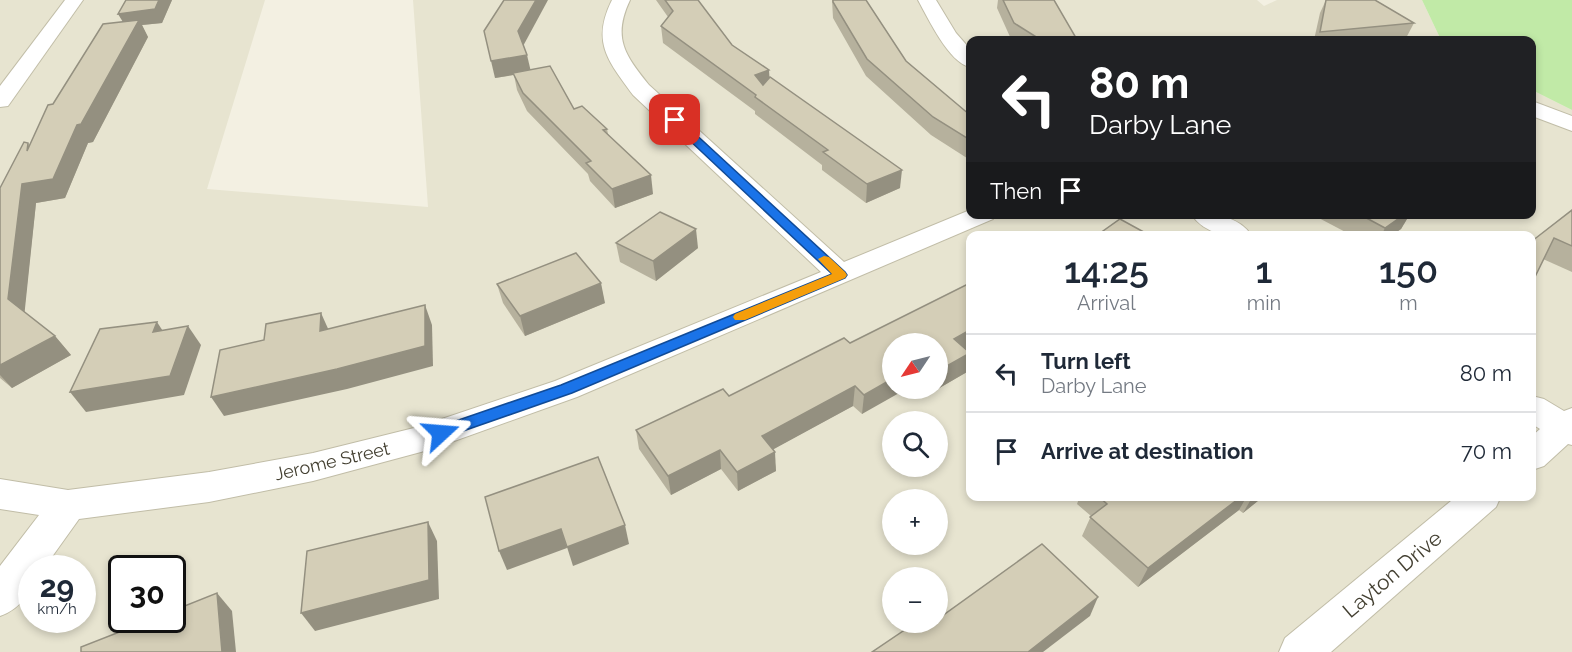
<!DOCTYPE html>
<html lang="en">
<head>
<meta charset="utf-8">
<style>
	body { margin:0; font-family:Raleway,sans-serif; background:#f6f6f7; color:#1f2937; height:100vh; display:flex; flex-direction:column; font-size:22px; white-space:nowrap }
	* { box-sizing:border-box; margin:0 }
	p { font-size:20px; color:#747a83 }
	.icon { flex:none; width:33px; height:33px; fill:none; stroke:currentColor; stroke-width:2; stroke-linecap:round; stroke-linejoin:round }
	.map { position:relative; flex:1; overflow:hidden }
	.side { position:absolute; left:966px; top:231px; width:570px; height:270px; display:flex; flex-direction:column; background:#fff; border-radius:12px; box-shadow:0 3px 9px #0003 }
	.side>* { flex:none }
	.hud { position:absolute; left:966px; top:36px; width:570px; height:183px; border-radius:12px; box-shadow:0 3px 9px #0003; background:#202124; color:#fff; overflow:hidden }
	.needle { width:39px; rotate:235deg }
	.controls { position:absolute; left:882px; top:333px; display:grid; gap:12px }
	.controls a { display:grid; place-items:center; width:66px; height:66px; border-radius:50%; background:#fff; box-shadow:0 3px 9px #0003; font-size:30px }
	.speed { position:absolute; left:18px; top:555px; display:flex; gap:12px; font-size:30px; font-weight:700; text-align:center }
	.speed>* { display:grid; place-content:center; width:78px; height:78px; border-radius:50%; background:#fff; box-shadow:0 3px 9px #0003; line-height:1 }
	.speed small { font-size:15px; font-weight:400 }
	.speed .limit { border:3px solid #111; border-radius:9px; background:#fff; color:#111 }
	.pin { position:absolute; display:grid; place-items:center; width:51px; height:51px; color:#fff; margin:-26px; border-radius:12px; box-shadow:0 3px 9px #0006 }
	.me { position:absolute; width:66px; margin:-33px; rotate:71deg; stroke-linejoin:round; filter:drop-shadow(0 0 4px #0008) }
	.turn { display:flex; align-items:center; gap:21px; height:126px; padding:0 24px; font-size:27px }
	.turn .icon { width:78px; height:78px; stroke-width:2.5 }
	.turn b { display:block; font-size:42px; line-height:51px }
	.then { display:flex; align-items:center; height:57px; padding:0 24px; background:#0003; gap:12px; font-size:22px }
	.eta { display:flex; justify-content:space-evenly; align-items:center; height:102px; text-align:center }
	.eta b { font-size:36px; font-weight:600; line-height:42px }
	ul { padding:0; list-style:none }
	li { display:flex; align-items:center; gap:18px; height:78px; padding:0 24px; border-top:2px solid #e0e1e3 }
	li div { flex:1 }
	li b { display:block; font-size:22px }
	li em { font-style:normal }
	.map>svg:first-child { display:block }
	.residential { fill:#e7e4d0; fill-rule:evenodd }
	.green { fill:#c1eaa7 }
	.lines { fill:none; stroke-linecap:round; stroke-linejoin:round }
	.minor-casing { stroke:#c1bda7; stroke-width:2 }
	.minor { fill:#fff; fill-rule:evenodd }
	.wall { fill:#b6b19d }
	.shaded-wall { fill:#949080 }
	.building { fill:#d4ceb7; stroke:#949080; stroke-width:1.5 }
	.route { fill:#1a73e8; stroke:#114b97; stroke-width:1.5 }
	.slow { fill:#f59e0b }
	.labels { text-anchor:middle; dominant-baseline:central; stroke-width:6; stroke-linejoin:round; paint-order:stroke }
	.street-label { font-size:18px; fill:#444032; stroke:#fff }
	.near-street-label { font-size:21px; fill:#444032; stroke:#fff }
</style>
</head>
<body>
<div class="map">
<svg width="1572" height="652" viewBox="0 0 1572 652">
	<rect width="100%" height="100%" fill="#f3f0e2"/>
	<path class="residential" d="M0 0H265L207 189 428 207 413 0H1257L1264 6 1277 0H1422L1441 40H970V214H1532V90L1572 110V652H0ZM970 236H1532V496H970ZM892 344H938V388H892ZM892 422H938V466H892ZM892 500H938V544H892ZM32 568H82V620H32ZM122 568H172V620H122ZM892 578H938V622H892Z"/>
	<path class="green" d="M1422 0H1572V110L1532 90V40H1441Z"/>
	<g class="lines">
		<g class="minor-casing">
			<g id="minor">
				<path d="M65 0H83L8 106 0 107V86Z"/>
				<path d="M612 0H630C612 38 625 55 649 85L844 262 970 210V214H997L993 219 577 397 432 449 313 481 209 502 79 519 44 568H32C32 592 22 608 0 616V566L39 515 0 509V479L68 490 209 472 313 453 418 427 555 381 821 272 633 95C608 61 591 42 612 0Z"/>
				<path d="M918 0H936L956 33 970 49V67C949 63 928 18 918 0Z"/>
				<path d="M1532 101 1572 116V131L1532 116Z"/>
				<path d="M1191 214C1214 214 1238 215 1252 236 1229 236 1206 236 1191 214Z"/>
				<path d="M1532 396 1544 399 1564 411 1572 408V445L1568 444 1544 466 1532 470V436L1540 429 1532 424Z"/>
				<path d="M1457 496H1501L1496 507 1331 652H1279L1285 638Z"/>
			</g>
		</g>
		<use href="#minor" class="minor"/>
	</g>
	<g class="wall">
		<path d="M126 0H172L162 23 142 25 148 37 93 142 88 143 65 198 36 203 24 312 55 336 71 355 12 388 0 378V188L28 143 30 145 53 104 123 22Z"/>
		<path d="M656 0H698L732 45 900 188 866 203 822 170V165L755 114V111L663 43 661 26 668 17Z"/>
		<path d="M832 0H866L906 61 970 115V160L931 135 866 76 833 18Z"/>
		<path d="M998 0H1054L1076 38 1090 40H1013L1011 39 997 8Z"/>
		<path d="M1326 0H1375L1414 23 1405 40H1314L1320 13Z"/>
		<path d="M523 45 530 70 574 109 607 129 608 134 653 194 615 208 590 181 588 174 527 111 517 90 514 75 495 78Z"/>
		<path d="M1572 210V272L1543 259 1532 241Z"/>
		<path d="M1316 214H1410L1401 229 1391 236H1353L1315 216Z"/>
		<path d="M616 243 698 248 656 281 620 262Z"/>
		<path d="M970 283V348L967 349 970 352V355L967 372 929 394 923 388H938V344L862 414 853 406 773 449 776 471 738 491 721 469 671 495 639 449 636 430 729 396 850 343Z"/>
		<path d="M497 284 605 303 525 336 503 303Z"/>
		<path d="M1080 496H1264L1243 513 1239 510 1138 587 1082 536 1091 516 1077 504Z"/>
	</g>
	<g class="shaded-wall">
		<path d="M159 0H172L162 23 142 25 148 37 93 142 88 143 65 198 36 203 24 318 8 299 22 184 77 125 126 27 118 14Z"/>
		<path d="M536 0H548L522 48 518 31Z"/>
		<path d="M527 55 531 72 495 78 491 61Z"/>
		<path d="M769 70 770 87 756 92 755 75Z"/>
		<path d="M902 170 900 188 866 203 867 184Z"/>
		<path d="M651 175 653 194 615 208 612 189Z"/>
		<path d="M1405 214H1410L1401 229 1391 236H1381L1385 228Z"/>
		<path d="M696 229 698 248 656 281 653 261Z"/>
		<path d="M601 283 605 303 525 336 520 316Z"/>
		<path d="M425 305 432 325 433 366 347 389 224 416 211 397Z"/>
		<path d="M321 313 330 333 320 331Z"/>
		<path d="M157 322 170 342 153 332Z"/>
		<path d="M188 326 201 345 184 395 86 412 70 392Z"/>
		<path d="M970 330V348L951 358 954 339Z"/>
		<path d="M55 336 71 355 12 388 0 375V365Z"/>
		<path d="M970 353 967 372 929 394 930 388H938V371Z"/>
		<path d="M892 379V388H908L862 414 864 395Z"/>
		<path d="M855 386 853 406 763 455 762 436Z"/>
		<path d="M720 450 721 469 671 495 668 476Z"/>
		<path d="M775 452 776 471 738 491 737 472Z"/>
		<path d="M1242 496H1247L1239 510 1138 587 1148 568Z"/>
		<path d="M1253 496H1264L1243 513Z"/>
		<path d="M428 522 437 541 439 599 315 631 301 613Z"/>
		<path d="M625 525 629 544 573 566 567 547Z"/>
		<path d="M561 529 567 548 507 570 499 551Z"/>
		<path d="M217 593 232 611 236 652H222Z"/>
		<path d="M1098 597 1090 616 1043 652H1028Z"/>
	</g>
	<g class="building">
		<path d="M126 0H159L155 9 118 14Z"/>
		<path d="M504 0H536L518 31 527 55 491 61 484 31Z"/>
		<path d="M665 0H698L732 45 769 70 755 75 763 85 770 77 902 170 867 184 823 152 828 150 755 97 756 95 661 26 673 11Z"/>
		<path d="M833 0H866L906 61 970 115V140L933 117 867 59 833 2Z"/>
		<path d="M1003 0H1054L1076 38 1084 37 1090 40H1041L1014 23Z"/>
		<path d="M1326 0H1375L1414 23 1320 32Z"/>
		<path d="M139 20 81 124 77 125 53 179 22 184 8 299 55 336 0 365V188L24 142 28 143 27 151 48 105 53 104 103 24Z"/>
		<path d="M550 66 574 109 582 106 607 129 603 130 651 175 612 189 586 163 591 161 523 93 513 73Z"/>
		<path d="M1572 210V246L1554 238 1532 283V241Z"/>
		<path d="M660 212 696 229 653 261 616 243Z"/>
		<path d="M1359 214H1405L1385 228Z"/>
		<path d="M1120 219 1151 236H1096Z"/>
		<path d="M576 253 601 283 520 316 497 284Z"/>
		<path d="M970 283V330L954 339 970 353 938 371V344H892V379L864 395 855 386 762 436 775 452 737 472 720 450 668 476 636 430 723 389 729 396 844 338 850 343Z"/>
		<path d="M425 305V346L337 369 211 397 220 350 264 340 266 324 321 313 320 331Z"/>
		<path d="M157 322 153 332 188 326 170 376 70 392 100 329Z"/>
		<path d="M598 457 625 525 567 547 561 529 499 551 485 497Z"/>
		<path d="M1098 496H1242L1148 568 1090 517 1107 504Z"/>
		<path d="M428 522 429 580 301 613 307 551Z"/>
		<path d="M1042 544 1098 597 1028 652H872L915 623 921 631 933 622H938V619Z"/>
		<path d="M217 593 222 652H81V647L150 620H172V611Z"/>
	</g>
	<path class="route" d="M671 118H678L845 272 847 275 845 278 572 393 446 437H435L433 433 435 428 561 385 832 274 671 123Z"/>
	<path class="slow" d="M824 256 829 257 845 272 847 275 845 278 745 320H735L733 317 735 314 832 274 818 259Z"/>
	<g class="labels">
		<g class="street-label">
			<text transform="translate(332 461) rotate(-13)">Jerome Street</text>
		</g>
		<g class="near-street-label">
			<text transform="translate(1392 574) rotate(-40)">Layton Drive</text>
		</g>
	</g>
</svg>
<div class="controls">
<a><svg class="needle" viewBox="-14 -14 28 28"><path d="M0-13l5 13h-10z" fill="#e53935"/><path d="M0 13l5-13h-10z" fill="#747a83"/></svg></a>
<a><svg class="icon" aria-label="search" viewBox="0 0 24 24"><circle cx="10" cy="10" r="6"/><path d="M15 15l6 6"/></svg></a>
<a>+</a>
<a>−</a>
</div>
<div class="speed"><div>29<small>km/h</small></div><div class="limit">30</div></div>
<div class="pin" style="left:675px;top:120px;background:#d93025"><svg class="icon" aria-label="arrive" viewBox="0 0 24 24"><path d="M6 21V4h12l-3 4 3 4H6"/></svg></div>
<svg class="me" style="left:441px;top:433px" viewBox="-20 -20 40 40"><path d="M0-17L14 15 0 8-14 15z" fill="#1a73e8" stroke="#fff" stroke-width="4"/></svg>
<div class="hud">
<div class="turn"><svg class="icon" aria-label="left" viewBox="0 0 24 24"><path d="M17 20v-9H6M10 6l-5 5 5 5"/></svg><div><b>80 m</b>Darby Lane</div></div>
<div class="then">Then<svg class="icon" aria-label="arrive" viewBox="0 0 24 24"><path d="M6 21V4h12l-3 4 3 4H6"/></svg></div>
</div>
<section class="side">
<div class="eta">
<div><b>14:25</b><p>Arrival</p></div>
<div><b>1</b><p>min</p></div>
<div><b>150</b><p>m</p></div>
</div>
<ul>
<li><svg class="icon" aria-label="left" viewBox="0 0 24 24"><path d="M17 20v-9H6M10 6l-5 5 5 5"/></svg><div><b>Turn left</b><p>Darby Lane</p></div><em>80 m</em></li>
<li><svg class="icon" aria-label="arrive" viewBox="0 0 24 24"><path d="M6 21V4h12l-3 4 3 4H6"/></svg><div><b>Arrive at destination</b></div><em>70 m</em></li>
</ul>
</section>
</div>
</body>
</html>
